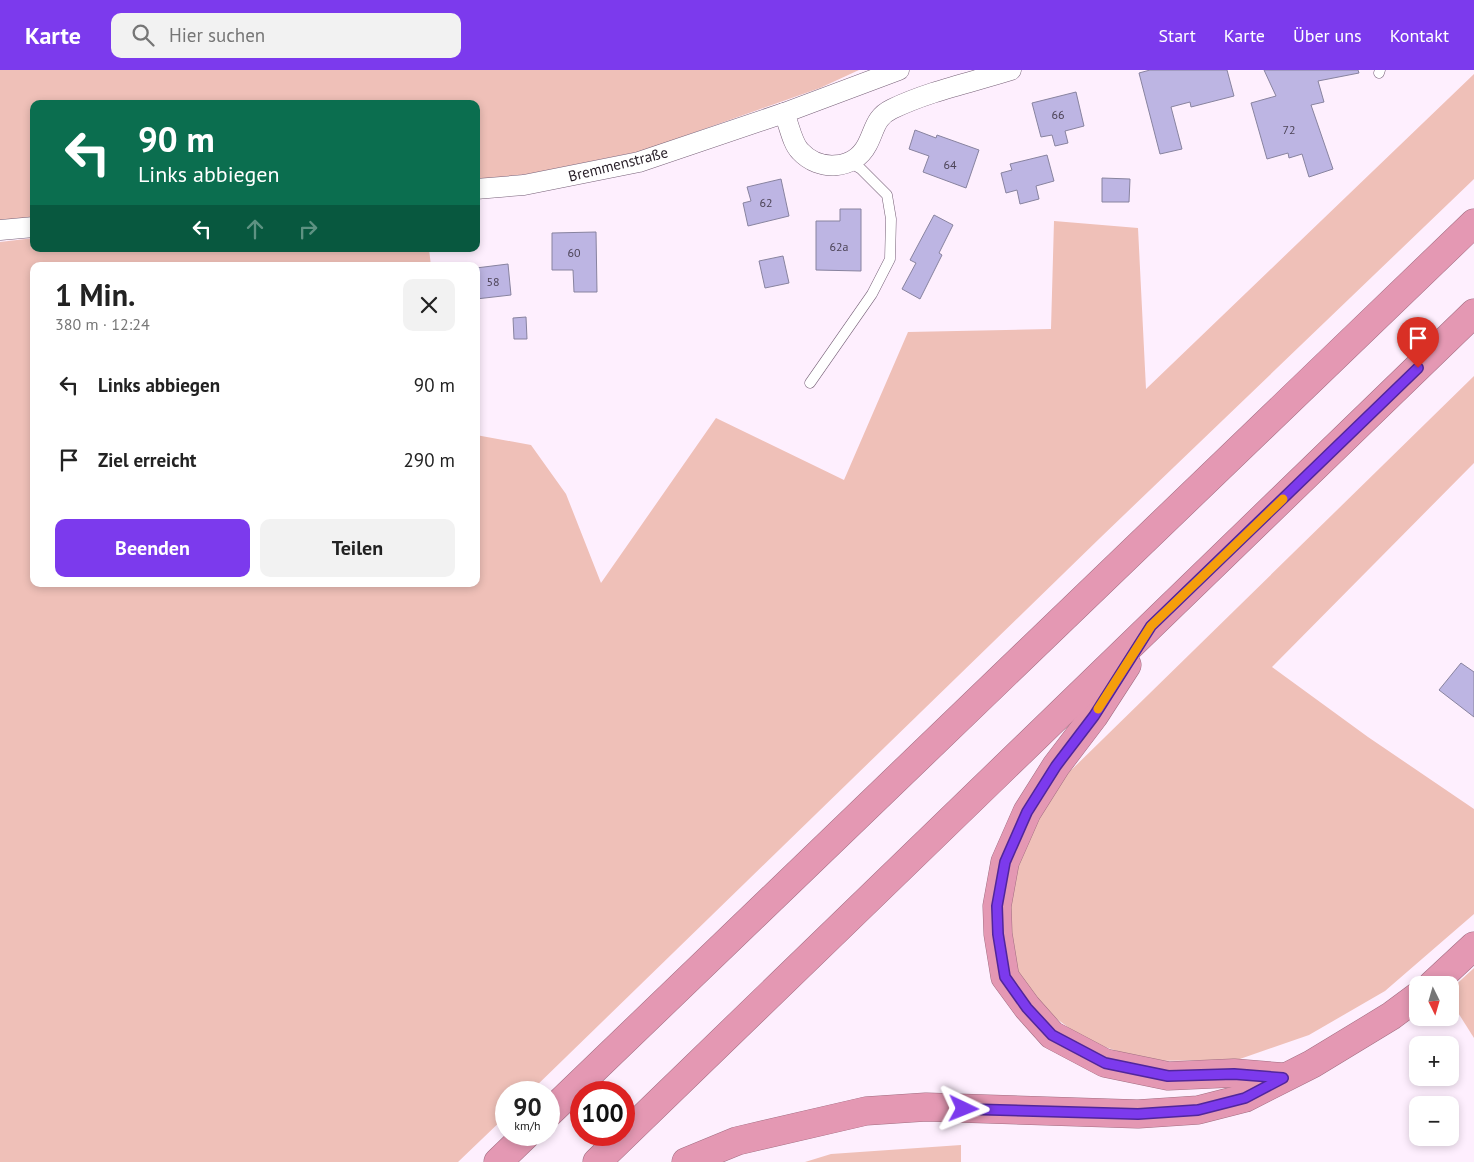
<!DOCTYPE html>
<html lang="de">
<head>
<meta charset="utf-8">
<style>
	body { margin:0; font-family:"PT Sans",sans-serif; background:#f2f2f2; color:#222; height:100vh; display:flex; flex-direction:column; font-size:19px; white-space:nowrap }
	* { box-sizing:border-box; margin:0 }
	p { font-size:16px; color:#767676 }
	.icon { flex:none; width:28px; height:28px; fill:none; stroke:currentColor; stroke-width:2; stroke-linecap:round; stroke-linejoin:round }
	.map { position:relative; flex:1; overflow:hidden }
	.sheet { position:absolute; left:30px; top:192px; width:450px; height:325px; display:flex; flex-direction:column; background:#fff; border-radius:10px; box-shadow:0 2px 8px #0003 }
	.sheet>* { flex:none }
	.hud { position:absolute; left:30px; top:30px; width:450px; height:152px; border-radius:10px; box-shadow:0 2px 8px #0003; background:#0b6e4f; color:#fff; overflow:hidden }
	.needle { width:32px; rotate:175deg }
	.tools { position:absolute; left:1409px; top:906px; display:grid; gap:10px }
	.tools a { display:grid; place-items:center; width:50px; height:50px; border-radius:10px; background:#fff; box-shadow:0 2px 8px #0003; font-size:25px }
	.speed { position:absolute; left:495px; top:1011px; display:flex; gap:10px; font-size:25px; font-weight:700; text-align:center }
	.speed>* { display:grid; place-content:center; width:65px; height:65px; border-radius:50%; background:#fff; box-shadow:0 2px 8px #0003; line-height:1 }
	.speed small { font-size:12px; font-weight:400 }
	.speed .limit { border:8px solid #d22; background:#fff; color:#111 }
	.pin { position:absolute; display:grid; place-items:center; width:42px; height:42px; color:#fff; margin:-51px -21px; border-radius:50% 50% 50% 0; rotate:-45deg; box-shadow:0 0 5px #0007 }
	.pin .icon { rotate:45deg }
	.me { position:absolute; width:55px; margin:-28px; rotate:92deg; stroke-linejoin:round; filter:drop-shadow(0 0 4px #0008) }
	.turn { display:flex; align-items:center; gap:18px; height:105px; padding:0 25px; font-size:22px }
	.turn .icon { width:65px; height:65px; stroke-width:2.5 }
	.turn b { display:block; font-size:35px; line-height:42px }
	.lanes { display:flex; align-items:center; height:48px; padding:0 25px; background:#0003; justify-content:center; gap:25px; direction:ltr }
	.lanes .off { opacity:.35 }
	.round { display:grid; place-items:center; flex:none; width:52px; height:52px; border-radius:10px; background:#f2f2f2 }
	.headline { display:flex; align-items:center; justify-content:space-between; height:85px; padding:0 25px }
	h1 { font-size:30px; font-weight:800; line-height:38px }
	.action { display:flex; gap:10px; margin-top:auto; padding:10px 25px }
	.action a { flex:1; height:58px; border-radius:10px; background:#7c3aed; color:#fff; font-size:20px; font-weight:800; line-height:58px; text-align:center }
	.action a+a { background:#f2f2f2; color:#222 }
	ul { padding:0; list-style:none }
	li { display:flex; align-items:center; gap:15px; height:75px; padding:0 25px }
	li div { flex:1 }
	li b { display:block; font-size:19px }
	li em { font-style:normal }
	header { display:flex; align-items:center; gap:30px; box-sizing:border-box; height:70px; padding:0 25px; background:#7c3aed; color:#fff }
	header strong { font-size:24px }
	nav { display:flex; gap:28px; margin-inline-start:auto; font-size:18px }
	.search { width:350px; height:45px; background:#f2f2f2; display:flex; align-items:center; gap:12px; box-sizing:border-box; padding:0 18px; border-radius:10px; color:#767676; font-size:19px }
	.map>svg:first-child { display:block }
	.green { fill:#efc0b8 }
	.building { fill:#bdb5e3; stroke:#88839f }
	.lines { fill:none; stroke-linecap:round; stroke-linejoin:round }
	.lane-casing { stroke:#766077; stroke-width:11 }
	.street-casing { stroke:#766077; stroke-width:21 }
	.highway-casing { stroke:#a26e82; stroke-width:29 }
	.lane { stroke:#fff; stroke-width:10 }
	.street { stroke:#fff; stroke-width:20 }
	.highway { stroke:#e498b3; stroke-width:28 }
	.route-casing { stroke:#51269a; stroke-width:12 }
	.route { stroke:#7c3aed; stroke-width:9 }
	.slow { stroke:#f59e0b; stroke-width:9 }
	.labels { text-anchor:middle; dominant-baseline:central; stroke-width:4.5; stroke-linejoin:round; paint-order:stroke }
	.number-label { font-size:12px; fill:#4d4457 }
	.street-label { font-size:15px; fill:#281f28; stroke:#fff }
</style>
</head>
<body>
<header>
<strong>Karte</strong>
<div class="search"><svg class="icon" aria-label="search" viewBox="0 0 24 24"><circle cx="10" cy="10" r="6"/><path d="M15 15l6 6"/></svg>Hier suchen</div>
<nav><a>Start</a><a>Karte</a><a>Über uns</a><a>Kontakt</a></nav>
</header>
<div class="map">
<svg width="1474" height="1092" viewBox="0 0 1474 1092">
	<rect width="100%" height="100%" fill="#feeffe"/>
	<g class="green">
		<path d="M0 0H859L820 18 642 81 528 104 476 110V34H34V151L0 153Z"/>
		<path d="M1474 4V109L1100 468 530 1022H506V1046L458 1092H0V172L34 168V179H429L431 196H34V514H476V365L531 375 566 424 601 513 716 348 844 410 908 262 1051 259 1054 151 1138 158 1146 319Z"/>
		<path d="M1474 306V393L1272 597 1368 667 1474 739V844L1385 921 1309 965 1237 990 1146 991 1085 970 1037 934 1012 897 1004 851 1019 779 1058 713Z"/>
		<path d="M1474 898V968L1450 930V920Z"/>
		<path d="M961 1075V1092H805L831 1084Z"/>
	</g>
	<g class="building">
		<path d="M1150 0H1227L1234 26 1191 37 1190 32 1171 37 1182 79 1160 84 1139 3Z"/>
		<path d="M1264 0H1358L1359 3 1318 11 1324 32 1311 35 1333 99 1309 107 1302 84 1289 88 1288 83 1267 89 1251 33 1276 26Z"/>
		<path d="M1076 22 1084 56 1065 61 1068 73 1055 76 1052 65 1041 67 1032 33Z"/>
		<path d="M915 60 936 68 937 65 979 80 966 118 923 102 929 86 909 79Z"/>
		<path d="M1047 85 1054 111 1036 116 1039 129 1020 134 1017 120 1006 123 1001 103 1012 100 1010 94Z"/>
		<path d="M1102 108 1130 109 1129 132H1102Z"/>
		<path d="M781 109 789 146 748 156 743 133 751 131 747 117Z"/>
		<path d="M840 139H861V201L816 200V151H840Z"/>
		<path d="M934 145 953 155 939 183 942 185 920 229 902 219 916 193 910 190Z"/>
		<path d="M596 162 597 222H574L573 200H552V163Z"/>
		<path d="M783 186 789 213 765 218 759 191Z"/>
		<path d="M508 194 511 225 476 229V198Z"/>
		<path d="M526 247 527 269H514L513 248Z"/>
		<path d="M1461 593 1474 602V647L1439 620Z"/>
	</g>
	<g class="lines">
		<g class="lane-casing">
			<g id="lane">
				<path d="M1379 3 1380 0"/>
				<path d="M810 313 872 224 890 189 891 149 887 125 861 99 849 92"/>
			</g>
		</g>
		<g class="street-casing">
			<g id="street">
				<path d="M784 43C789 54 792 73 800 81 819 102 854 100 867 75 875 60 875 47 892 39 929 21 973 12 1011 0"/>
				<path d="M476 119 524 115 639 92 784 43 899 0"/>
				<path d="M0 160 34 157"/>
			</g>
		</g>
		<g class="highway-casing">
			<g id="highway">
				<path d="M1127 595 1094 646 1056 696 1027 742 1005 792 997 836 998 864 1005 907 1027 937 1052 965 1105 993 1168 1006 1234 1003 1283 1007"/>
				<path d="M1432 915 1474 876"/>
				<path d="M549 1043 1474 153"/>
				<path d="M498 1092 526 1065"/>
				<path d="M597 1092 1474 243"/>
				<path d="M686 1092 737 1071 866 1041 926 1037 1138 1044 1198 1040 1245 1028 1312 994 1391 946 1418 926"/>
			</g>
		</g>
		<use href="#lane" class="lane"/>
		<use href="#street" class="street"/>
		<use href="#highway" class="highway"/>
	</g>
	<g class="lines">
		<g class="route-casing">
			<path id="route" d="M964 1039 1138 1044 1198 1040 1245 1028 1283 1008 1234 1004 1168 1006 1105 993 1052 965 1027 938 1005 907 998 864 997 836 1005 792 1027 742 1056 696 1094 646 1151 556 1418 298"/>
		</g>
		<use href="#route" class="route"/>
		<path class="slow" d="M1098 639 1151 556 1283 429"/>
	</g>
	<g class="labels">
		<g class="number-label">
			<text x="1058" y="44">66</text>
			<text x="1289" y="59">72</text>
			<text x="950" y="94">64</text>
			<text x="766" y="132">62</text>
			<text x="839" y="176">62a</text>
			<text x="574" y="182">60</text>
			<text x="493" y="211">58</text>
		</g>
		<g class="street-label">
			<text transform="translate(618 94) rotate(-14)">Bremmenstraße</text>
		</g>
	</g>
</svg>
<div class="tools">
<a><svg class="needle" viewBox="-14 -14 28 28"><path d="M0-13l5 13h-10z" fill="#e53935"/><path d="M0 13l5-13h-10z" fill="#767676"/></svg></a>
<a>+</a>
<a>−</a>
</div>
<div class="speed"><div>90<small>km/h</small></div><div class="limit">100</div></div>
<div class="pin" style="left:1418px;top:298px;background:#d93025"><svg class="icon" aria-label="arrive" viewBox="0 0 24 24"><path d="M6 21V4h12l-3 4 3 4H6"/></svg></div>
<svg class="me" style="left:964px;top:1039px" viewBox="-20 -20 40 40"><path d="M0-17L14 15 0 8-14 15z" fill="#7c3aed" stroke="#fff" stroke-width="4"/></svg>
<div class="hud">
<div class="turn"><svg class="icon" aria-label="left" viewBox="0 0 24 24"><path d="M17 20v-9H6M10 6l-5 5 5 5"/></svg><div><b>90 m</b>Links abbiegen</div></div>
<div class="lanes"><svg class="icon" aria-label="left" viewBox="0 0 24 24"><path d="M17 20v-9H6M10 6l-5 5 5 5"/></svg><svg class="icon off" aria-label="ahead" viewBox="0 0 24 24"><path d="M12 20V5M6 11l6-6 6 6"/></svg><svg class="icon off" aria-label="right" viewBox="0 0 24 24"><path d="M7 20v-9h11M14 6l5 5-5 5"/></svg></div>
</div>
<section class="sheet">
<div class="headline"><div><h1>1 Min.</h1><p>380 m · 12:24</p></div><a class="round"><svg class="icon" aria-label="close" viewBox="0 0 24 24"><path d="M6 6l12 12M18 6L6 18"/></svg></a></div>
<ul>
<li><svg class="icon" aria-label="left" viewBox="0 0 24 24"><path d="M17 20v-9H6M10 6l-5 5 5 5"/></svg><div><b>Links abbiegen</b></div><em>90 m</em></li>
<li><svg class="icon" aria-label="arrive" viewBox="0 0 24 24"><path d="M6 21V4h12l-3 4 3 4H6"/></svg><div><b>Ziel erreicht</b></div><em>290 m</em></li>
</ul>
<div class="action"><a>Beenden</a><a>Teilen</a></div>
</section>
</div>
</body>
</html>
